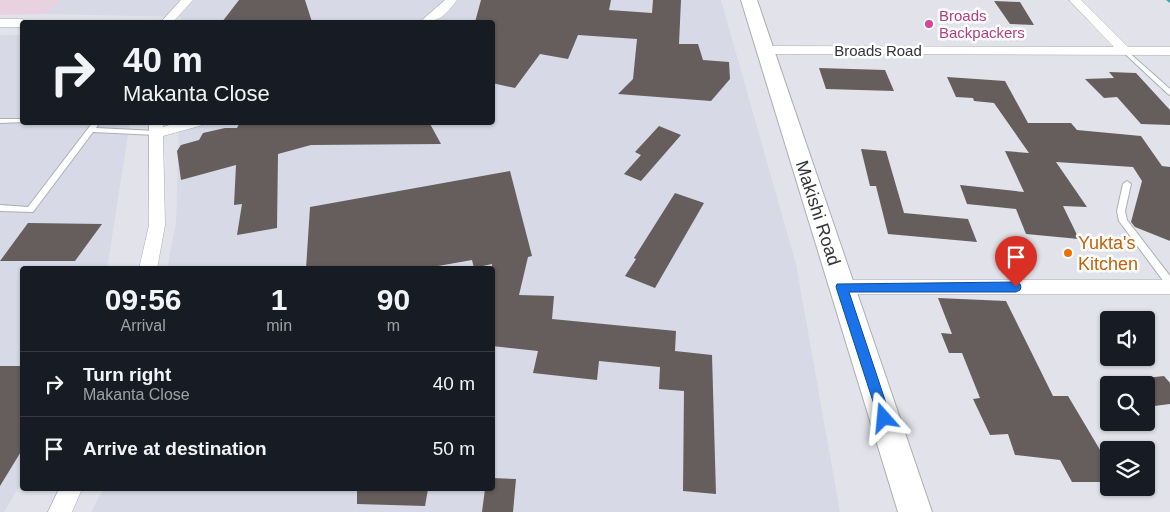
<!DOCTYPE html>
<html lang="en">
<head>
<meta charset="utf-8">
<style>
	body { margin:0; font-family:Helvetica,sans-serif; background:#242831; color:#f1f3f6; height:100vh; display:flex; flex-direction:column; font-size:19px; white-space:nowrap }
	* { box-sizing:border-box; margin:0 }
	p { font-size:16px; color:#9ea1a6 }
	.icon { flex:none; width:28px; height:28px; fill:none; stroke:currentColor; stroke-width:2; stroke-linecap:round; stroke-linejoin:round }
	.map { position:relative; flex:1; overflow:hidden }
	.details { position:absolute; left:20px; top:266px; width:475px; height:225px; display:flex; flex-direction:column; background:#171b24; border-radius:5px; box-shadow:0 1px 4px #0004 }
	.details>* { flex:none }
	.hud { position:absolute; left:20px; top:20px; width:475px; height:105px; border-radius:5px; box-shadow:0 1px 4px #0004; background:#171b24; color:#f1f3f6; overflow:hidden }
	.fabs { position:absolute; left:1100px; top:311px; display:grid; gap:10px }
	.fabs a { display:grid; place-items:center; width:55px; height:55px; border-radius:5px; background:#171b24; box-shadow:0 1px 4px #0004; font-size:25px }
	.pin { position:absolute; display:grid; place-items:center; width:42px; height:42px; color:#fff; margin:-51px -21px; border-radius:50% 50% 50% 0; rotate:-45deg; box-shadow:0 0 5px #0007 }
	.pin .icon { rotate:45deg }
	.me { position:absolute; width:55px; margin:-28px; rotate:342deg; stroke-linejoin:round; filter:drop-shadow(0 0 4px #0008) }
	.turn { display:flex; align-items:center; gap:18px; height:105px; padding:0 20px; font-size:22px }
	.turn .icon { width:65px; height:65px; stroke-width:2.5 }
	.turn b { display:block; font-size:35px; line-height:42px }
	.eta { display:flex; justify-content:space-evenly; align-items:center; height:85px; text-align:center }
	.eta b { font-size:30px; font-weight:700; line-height:35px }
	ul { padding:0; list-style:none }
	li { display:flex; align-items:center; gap:15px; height:65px; padding:0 20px; border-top:1px solid #363941 }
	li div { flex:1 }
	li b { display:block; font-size:19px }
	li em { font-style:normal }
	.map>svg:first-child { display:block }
	.built { fill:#d7d9e7 }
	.industrial { fill:#e9d2df }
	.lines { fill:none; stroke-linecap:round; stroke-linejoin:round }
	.stream { fill:#3fa4a8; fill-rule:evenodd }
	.building { fill:#655e5c }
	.service-casing { stroke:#acaeb4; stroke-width:2 }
	.minor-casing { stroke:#acaeb4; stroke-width:1 }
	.secondary-casing { stroke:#acaeb4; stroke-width:2 }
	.service { fill:#fff; fill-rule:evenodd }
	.minor { fill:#fff; fill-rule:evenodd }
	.secondary { fill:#fff; fill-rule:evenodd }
	.route { fill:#1a73e8; stroke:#114b97 }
	.hotel-dot { fill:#d1479c; stroke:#fff; stroke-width:2 }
	.food-dot { fill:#e8710a; stroke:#fff; stroke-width:2 }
	.labels { text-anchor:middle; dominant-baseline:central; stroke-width:5; stroke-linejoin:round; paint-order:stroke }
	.far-hotel-label { font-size:15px; fill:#b23c85; stroke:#fff; text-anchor:start }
	.far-street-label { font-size:15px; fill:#333437; stroke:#fff }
	.street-label { font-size:18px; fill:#333437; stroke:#fff }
	.food-label { font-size:18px; fill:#c56008; stroke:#fff; text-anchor:start }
</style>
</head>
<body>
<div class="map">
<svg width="1170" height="512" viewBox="0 0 1170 512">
	<rect width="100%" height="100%" fill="#e2e3ea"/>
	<g class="built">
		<path d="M61 0H721L796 264 840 512H91L103 489H492V269H167L176 222 179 123 492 122V22H181V17L45 14Z"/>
		<path d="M0 35H22V122L130 123 107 269H22V482L4 512H0Z"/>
	</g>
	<path class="industrial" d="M0 0H61L45 14 0 15Z"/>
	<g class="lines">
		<path class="stream" d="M1166 0H1170V3Z"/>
	</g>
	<g class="building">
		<path d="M239 0H305L312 22H222Z"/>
		<path d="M481 0H611L609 10 652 13 653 0H681L679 44H698L703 60 729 62 730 79 711 101 618 94 633 79 637 39 578 35 568 59 540 54 515 88 492 83V22H475Z"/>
		<path d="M994 1 1020 2 1034 25 1010 24Z"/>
		<path d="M819 68 885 70 894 91 826 89Z"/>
		<path d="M1109 72 1136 73 1170 110V125L1141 124 1117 97 1104 98 1085 79 1114 78Z"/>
		<path d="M947 77 1005 81 1028 123H1071L1077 130 1141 136 1162 166 1170 167V241L1135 227 1131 222 1142 181 1133 167 1056 162 1087 207 1063 206 1079 239 1026 234 1016 209 967 204 960 185 1024 192 1005 151 1029 153 994 103 974 101 973 98 956 97Z"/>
		<path d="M240 122H429L441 144 311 145 278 154 277 228 237 235 242 204 234 205 236 165 181 180 177 151 181 145 199 140 203 133 225 128H237Z"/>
		<path d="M659 126 681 135 641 181 624 174 641 155 635 152Z"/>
		<path d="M861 149 886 151 904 213 968 219 977 242 888 234 876 186H870Z"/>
		<path d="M510 171 532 256 528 257 519 295 554 296 552 319 676 331 675 351 712 355 716 494 683 491 684 391 659 389 660 367 599 361 597 380 533 373 538 351 492 346V264L474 268 472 260 421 269H306L310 207Z"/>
		<path d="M675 193 704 203 655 288 625 276 636 259 634 258Z"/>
		<path d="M28 223 102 224 75 261H0Z"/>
		<path d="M938 298 1006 301 1053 396H1068L1109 465V482H1072L1060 460 1015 455 1008 434 990 435 973 399 980 398 962 353H949L941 333 952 334Z"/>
		<path d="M0 366H22V450L0 486Z"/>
		<path d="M1164 376 1170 383V404L1146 407V378Z"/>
		<path d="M492 478 516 479 513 512H482L485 489H492Z"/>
		<path d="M357 489H428L425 506 357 504Z"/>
	</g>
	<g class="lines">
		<g class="service-casing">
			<g id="service">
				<path d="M1125 49 1170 89V95L1168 94 1123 52V50Z"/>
				<path d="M0 119H22V122H25L0 123Z"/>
				<path d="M93 122H100L96 128 156 131 160 133 156 135 93 132 33 212 0 211V205L28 207Z"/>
				<path d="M1127 181 1131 184 1125 211 1127 220 1170 276V287L1167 286 1119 221 1117 211 1123 184Z"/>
			</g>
		</g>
		<g class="minor-casing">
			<g id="minor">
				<path d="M181 0H193L173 22H161Z"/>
				<path d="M445 0H457C446 15 439 22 420 22Z"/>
				<path d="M1069 0H1081L1128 47H1170V55L765 54 759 50 765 46 1114 47Z"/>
				<path d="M0 19H22L28 22H22V27H0Z"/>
				<path d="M149 122H163V127L179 122H205L203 125 163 136 165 225 157 269H139L149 225Z"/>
				<path d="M842 280H1170V294H842L836 292 833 287 836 282Z"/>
				<path d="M59 489H82L72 512H48Z"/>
			</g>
		</g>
		<g class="secondary-casing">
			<path id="secondary" d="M741 0H757L932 512H898Z"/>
		</g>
		<use href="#service" class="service"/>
		<use href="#minor" class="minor"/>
		<use href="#secondary" class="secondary"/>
	</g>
	<path class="route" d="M1016 282 1020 284 1021 287 1020 290 1016 292H849L891 418 889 423 884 425 880 423 836 287 837 284Z"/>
	<circle class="hotel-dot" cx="929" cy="24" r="5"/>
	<circle class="food-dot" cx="1068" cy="253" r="5"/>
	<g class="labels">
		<g class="far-hotel-label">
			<text x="939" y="15">Broads<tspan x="939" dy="17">Backpackers</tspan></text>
		</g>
		<g class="far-street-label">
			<text x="878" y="50">Broads Road</text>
		</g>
		<g class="street-label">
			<text transform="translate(818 213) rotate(72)">Makishi Road</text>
		</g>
		<g class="food-label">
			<text x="1078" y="243">Yukta's<tspan x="1078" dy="21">Kitchen</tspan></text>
		</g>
	</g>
</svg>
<div class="fabs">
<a><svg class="icon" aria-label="sound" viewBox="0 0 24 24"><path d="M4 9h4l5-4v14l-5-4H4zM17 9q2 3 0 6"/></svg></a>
<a><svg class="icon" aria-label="search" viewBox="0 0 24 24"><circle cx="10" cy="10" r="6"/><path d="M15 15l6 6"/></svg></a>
<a><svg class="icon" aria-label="layers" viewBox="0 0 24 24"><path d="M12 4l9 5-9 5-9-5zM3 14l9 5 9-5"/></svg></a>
</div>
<div class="pin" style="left:1016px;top:287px;background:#d93025"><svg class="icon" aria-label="arrive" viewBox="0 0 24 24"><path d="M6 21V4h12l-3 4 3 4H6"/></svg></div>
<svg class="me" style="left:884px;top:418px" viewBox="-20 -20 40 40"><path d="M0-17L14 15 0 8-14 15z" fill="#1a73e8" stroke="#fff" stroke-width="4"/></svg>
<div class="hud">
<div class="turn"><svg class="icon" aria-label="right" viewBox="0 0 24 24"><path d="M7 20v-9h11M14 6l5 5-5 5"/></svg><div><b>40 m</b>Makanta Close</div></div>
</div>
<section class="details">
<div class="eta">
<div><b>09:56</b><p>Arrival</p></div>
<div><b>1</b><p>min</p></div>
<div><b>90</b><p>m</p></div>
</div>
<ul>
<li><svg class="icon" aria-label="right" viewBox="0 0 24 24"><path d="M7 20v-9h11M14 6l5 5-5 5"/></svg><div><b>Turn right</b><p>Makanta Close</p></div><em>40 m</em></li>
<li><svg class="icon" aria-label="arrive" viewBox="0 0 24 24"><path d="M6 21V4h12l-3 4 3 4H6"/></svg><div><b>Arrive at destination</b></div><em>50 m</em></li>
</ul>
</section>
</div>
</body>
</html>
